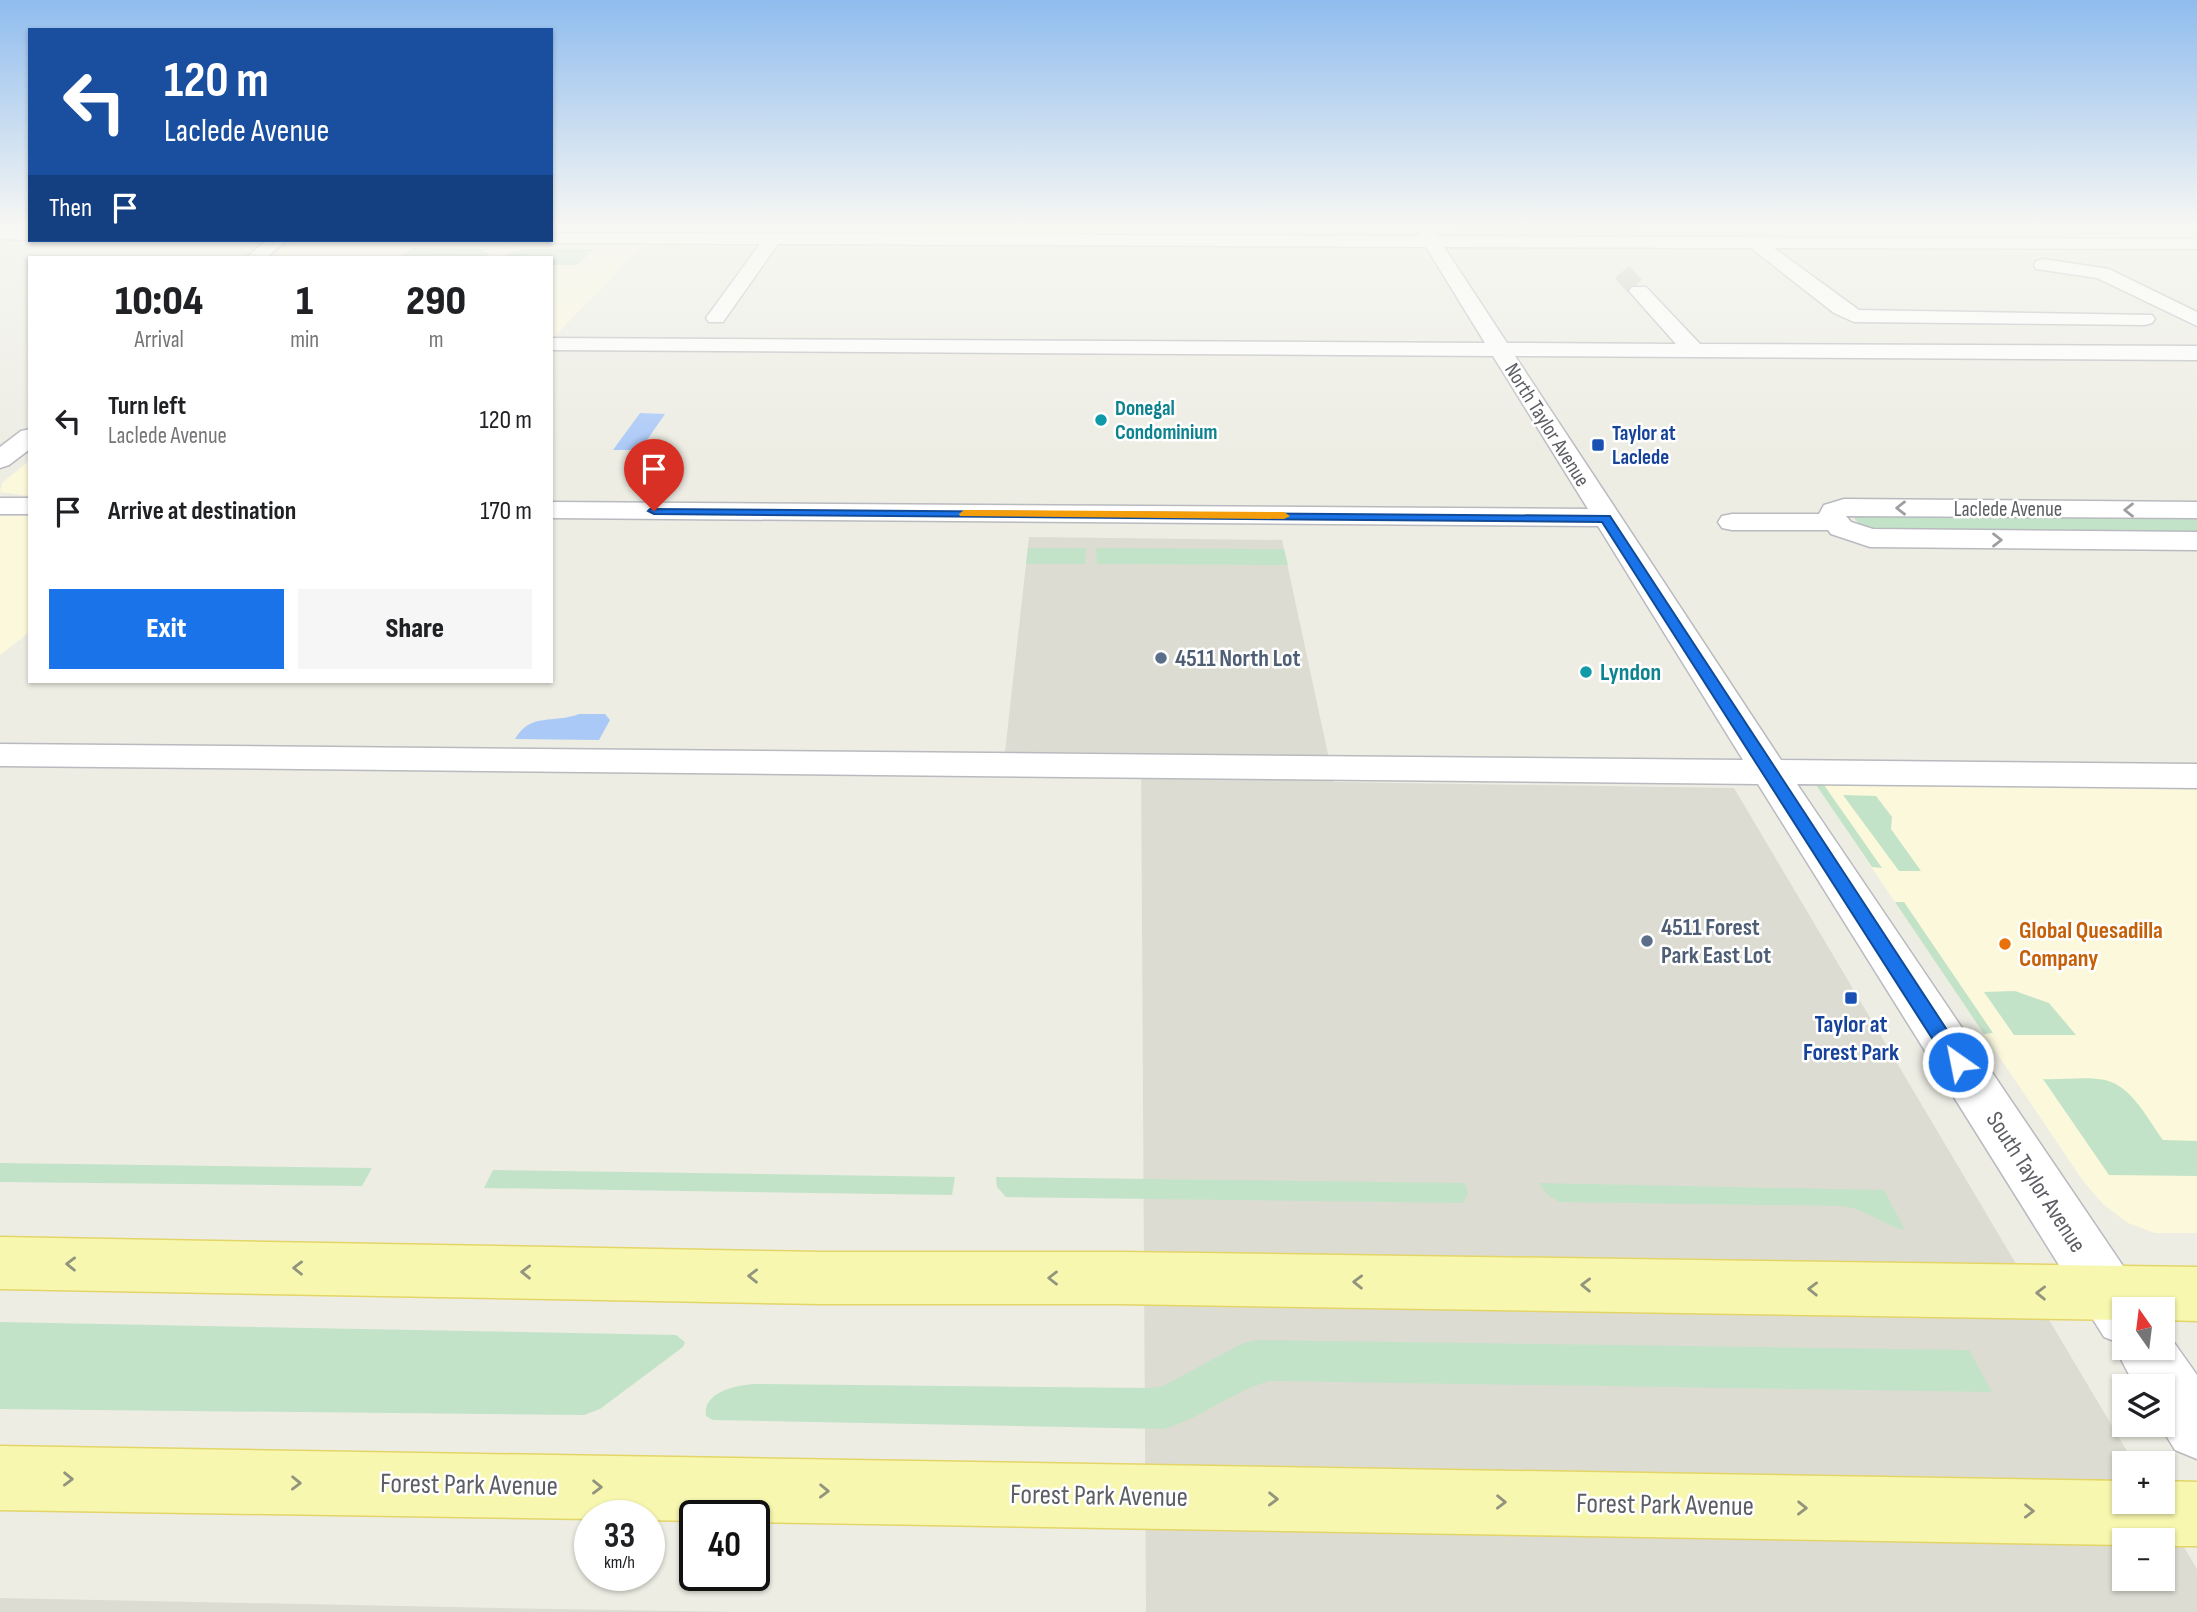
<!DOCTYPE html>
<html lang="en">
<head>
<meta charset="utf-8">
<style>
	body { margin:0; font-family:"Sofia Sans Condensed",sans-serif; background:#f6f6f6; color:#202124; height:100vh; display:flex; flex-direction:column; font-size:26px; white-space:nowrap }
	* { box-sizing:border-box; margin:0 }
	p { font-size:23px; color:#757577 }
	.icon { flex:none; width:38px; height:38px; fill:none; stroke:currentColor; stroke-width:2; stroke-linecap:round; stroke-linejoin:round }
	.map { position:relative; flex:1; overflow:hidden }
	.sheet { position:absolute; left:28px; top:256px; width:525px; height:427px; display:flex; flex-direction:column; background:#fff; border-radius:0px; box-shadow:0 2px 5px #0004 }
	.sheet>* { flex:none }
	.guide { position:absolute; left:28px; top:28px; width:525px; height:214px; border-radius:0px; box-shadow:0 2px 5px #0004; background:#1a4fa0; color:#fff; overflow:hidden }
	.needle { width:46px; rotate:346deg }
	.tools { position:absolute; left:2112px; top:1297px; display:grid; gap:14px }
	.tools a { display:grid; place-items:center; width:63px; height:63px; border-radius:0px; background:#fff; box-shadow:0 2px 5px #0004; font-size:35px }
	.speed { position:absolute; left:574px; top:1500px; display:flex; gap:14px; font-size:35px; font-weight:700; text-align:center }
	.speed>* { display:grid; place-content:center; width:91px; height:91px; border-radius:50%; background:#fff; box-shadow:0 2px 5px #0004; line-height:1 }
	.speed small { font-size:18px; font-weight:400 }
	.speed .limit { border:4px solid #111; border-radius:10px; background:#fff; color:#111 }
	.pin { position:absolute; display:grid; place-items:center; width:60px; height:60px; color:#fff; margin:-72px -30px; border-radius:50% 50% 50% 0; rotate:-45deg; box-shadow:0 0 7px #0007 }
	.pin .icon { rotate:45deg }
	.me { position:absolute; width:77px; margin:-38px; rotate:327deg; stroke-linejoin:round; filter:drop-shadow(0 0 5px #0008) }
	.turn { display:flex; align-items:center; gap:24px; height:147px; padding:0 21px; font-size:32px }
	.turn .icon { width:91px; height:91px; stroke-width:2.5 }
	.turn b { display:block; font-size:49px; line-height:60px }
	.then { display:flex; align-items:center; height:66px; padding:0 21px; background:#0003; gap:14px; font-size:26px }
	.eta { display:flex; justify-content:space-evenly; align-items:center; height:119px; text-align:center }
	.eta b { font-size:42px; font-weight:800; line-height:49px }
	.cta { display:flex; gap:14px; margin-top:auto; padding:14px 21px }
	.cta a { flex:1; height:80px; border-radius:0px; background:#1a73e8; color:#fff; font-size:28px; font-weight:800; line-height:80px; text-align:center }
	.cta a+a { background:#f6f6f6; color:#202124 }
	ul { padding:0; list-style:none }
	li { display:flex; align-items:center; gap:21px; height:91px; padding:0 21px }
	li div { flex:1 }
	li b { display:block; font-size:26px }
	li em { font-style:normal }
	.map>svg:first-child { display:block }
	.commercial { fill:#fbf8dc }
	.education { fill:#dddcd3; fill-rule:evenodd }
	.green { fill:#c3e3c8 }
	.water { fill:#abc9f7 }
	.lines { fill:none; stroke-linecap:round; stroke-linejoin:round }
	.minor-tunnel { stroke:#c9c9c4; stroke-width:19; stroke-dasharray:19 10; stroke-linecap:butt }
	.minor-casing { stroke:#b9babf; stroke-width:3 }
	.major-casing { stroke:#e4d567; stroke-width:3 }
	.minor { fill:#fff; fill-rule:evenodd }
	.major { fill:#f7f7af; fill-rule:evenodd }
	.oneway { stroke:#9d9ea1 }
	.oneway2 { stroke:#92947e }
	.route { fill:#1a73e8; stroke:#114b97; stroke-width:2 }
	.slow { fill:#f59e0b }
	.culture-dot { fill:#0f9aa8; stroke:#fff; stroke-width:2.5 }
	.transit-dot { fill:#1a4fb4; stroke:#fff; stroke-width:2.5 }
	.service-dot { fill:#5c6f8a; stroke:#fff; stroke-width:2.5 }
	.food-dot { fill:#e8710a; stroke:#fff; stroke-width:2.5 }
	.labels { text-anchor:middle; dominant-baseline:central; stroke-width:5; stroke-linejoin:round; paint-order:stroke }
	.far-culture-label { font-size:21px; font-weight:bold; fill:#0d838f; stroke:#fff; text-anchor:start }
	.far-street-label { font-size:21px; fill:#5c5e63; stroke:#fff }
	.far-transit-label { font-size:21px; font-weight:bold; fill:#164399; stroke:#fff; text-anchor:start }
	.service-label { font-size:24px; font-weight:bold; fill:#4e5e75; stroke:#fff; text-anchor:start }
	.culture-label { font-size:24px; font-weight:bold; fill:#0d838f; stroke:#fff; text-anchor:start }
	.food-label { font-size:24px; font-weight:bold; fill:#c56008; stroke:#fff; text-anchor:start }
	.transit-label { font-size:24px; font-weight:bold; fill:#164399; stroke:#fff }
	.street-label { font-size:24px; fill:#5c5e63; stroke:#fff }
	.near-street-label { font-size:28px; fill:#5c5e63; stroke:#fff }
</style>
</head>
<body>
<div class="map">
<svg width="2197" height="1612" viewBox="0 0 2197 1612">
	<rect width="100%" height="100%" fill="#edede4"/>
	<g class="commercial">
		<path d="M938 224H1110V232L935 231Z"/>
		<path d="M315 241 329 243 643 245 551 340V257H271L289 245Z"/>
		<path d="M30 460V496L0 492 2 483Z"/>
		<path d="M0 516H30V632L0 655Z"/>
		<path d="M1816 785 2197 789V1233H2155L2128 1223 2103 1204 2083 1181Z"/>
	</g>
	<g class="education">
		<path d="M1029 537 1282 540 1334 782 1734 788 2134 1463H2124V1502H2157L2197 1569V1612H1146L1141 753 1005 752ZM2124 1540H2163V1578H2124Z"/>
		<path d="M0 1598 499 1608 736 1612H0Z"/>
	</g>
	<g class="green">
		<path d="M1451 224H1641L1647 230 1455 229Z"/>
		<path d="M413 248 486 249 483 252 491 253 485 257H400Z"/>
		<path d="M525 249H594L577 265H551V257H502L508 253Z"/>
		<path d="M1859 515 2197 517V533L1881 531 1862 527 1854 518Z"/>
		<path d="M1028 548H1086L1085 564H1026Z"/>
		<path d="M1096 548 1284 549 1288 565 1097 564Z"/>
		<path d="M1816 785H1824L1882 868 1872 867Z"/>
		<path d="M1843 795 1876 796 1892 817 1891 829 1921 871H1899Z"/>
		<path d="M1895 902H1904L1993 1033 1984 1034Z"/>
		<path d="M2015 991 2049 1003 2076 1035H2014L1984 992Z"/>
		<path d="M2043 1079C2062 1080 2087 1076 2105 1080 2132 1086 2148 1120 2163 1140L2197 1141V1176L2109 1175Z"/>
		<path d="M0 1163 372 1168 362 1186 0 1182Z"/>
		<path d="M493 1170 955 1177 952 1195 484 1188Z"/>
		<path d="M996 1177 1465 1183 1468 1193 1463 1203 1006 1197 997 1187Z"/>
		<path d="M1539 1183 1884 1190 1905 1230C1882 1225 1865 1208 1841 1206L1559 1202 1548 1195Z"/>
		<path d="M0 1322 676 1335 685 1342 683 1347 600 1409 584 1415 0 1409Z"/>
		<path d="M1255 1340 1969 1350 1992 1392 1270 1381C1232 1391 1201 1419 1163 1429L713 1420 706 1416C702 1392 737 1385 755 1384L1151 1388 1163 1386 1241 1344Z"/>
	</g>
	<g class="water">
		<path d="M640 413 665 414 640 450H613Z"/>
		<path d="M579 714H605L610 720 599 740 515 739C531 712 553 724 579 714Z"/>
	</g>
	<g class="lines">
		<path class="minor-tunnel" d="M1622 272 1639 291"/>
		<g class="minor-casing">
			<g id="minor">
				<path d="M1412 224H1430L1437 236 2197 239V249L1774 248 1859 310 2152 315 2155 319 2152 323 2145 325 1854 322 1834 313 1751 248 1444 247 1507 343 1676 344 1629 291 1632 287H1646L1700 344 2197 346V360L1515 356 1781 760 2197 764V788L1797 784 2144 1297 2149 1309H2124V1348H2163V1327L2197 1375V1459L2175 1450 2159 1424H2163V1386H2135L2115 1348 2117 1342 2104 1337 1758 784 0 766V744L1743 760 1598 526 551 518V502L1588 509 1493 356 551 350V338L1485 343 1426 247 778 244 723 322H709L706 318 760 244 551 243 543 240H551V233L1420 236Z"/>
				<path d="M0 229 30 230V240H32H30L0 239Z"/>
				<path d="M267 240H287L267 257H247Z"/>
				<path d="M2043 259 2109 269 2197 312V326L2097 278 2036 269 2034 265 2036 261Z"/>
				<path d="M30 429V449L9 465 0 468V447L21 431Z"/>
				<rect x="0" y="498" width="30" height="16"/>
				<path d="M1844 499 2197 502V518L1846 516 1851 522 1873 529 2197 532V550L1870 547 1831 534 1828 530H1732L1722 528 1718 522 1722 516 1732 514H1819L1824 505Z"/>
			</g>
		</g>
		<g class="major-casing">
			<g id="major">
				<path d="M0 1237 821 1252H1121L2197 1267V1321L2163 1320V1309H2124V1320L1121 1304H821L0 1289Z"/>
				<path d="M0 1446 2124 1481V1502H2163V1481L2197 1482V1546H2163V1540H2124V1545L754 1522V1516H695V1521L649 1520V1516H590V1519L0 1510Z"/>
			</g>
		</g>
		<use href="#minor" class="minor"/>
		<use href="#major" class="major"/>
	</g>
	<defs><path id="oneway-chevron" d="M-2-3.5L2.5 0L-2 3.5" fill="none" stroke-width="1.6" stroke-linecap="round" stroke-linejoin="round" transform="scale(1.75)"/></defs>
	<g class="oneway">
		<use href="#oneway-chevron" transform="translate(1901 508) rotate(-180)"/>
		<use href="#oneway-chevron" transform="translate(2129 510) rotate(-180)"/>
		<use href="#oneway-chevron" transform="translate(1997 540)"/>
	</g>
	<g class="oneway2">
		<use href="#oneway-chevron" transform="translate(71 1264) rotate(-179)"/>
		<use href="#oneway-chevron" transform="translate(298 1268) rotate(-179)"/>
		<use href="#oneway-chevron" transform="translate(526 1272) rotate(-179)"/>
		<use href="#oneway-chevron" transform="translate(753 1276) rotate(-179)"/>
		<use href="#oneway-chevron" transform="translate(1053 1278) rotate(-180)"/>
		<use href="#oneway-chevron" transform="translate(1358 1282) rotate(-179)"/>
		<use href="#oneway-chevron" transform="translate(1586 1285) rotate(-179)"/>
		<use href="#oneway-chevron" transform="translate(1813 1289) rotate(-179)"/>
		<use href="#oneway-chevron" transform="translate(2041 1293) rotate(-179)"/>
		<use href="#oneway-chevron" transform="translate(68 1479) rotate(1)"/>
		<use href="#oneway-chevron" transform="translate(296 1483) rotate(1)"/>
		<use href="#oneway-chevron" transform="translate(597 1487) rotate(1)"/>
		<use href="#oneway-chevron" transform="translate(824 1491) rotate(1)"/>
		<use href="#oneway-chevron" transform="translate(1273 1499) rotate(1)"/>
		<use href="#oneway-chevron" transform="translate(1501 1502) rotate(1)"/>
		<use href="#oneway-chevron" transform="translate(1802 1508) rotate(1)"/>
		<use href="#oneway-chevron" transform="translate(2029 1511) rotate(1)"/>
	</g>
	<linearGradient id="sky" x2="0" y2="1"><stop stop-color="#8fbcee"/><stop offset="0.5" stop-color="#f7f7f3"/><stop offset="1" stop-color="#f7f7f3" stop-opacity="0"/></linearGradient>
	<rect width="2197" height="450" fill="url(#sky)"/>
	<path class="route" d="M650 509 1610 516 1968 1062 1965 1068 1958 1070 1951 1068 1602 522 654 514 648 511Z"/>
	<path class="slow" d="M964 510 1284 512 1290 516 1284 519 960 516 959 514Z"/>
	<g class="culture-dot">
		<circle cx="1101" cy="420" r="7"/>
		<circle cx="1586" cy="672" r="7"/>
	</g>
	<g class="transit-dot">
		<rect x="1591" y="438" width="14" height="14" rx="3.5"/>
		<rect x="1844" y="991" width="14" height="14" rx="3.5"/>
	</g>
	<g class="service-dot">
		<circle cx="1161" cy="658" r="7"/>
		<circle cx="1647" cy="941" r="7"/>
	</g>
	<circle class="food-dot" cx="2005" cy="944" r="7"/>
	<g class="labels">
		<g class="far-culture-label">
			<text x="1115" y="408">Donegal<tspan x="1115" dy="24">Condominium</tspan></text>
		</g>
		<g class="far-street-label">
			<text transform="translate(1547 425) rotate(58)">North Taylor Avenue</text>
			<text x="2008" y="509">Laclede Avenue</text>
		</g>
		<g class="far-transit-label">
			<text x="1612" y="433">Taylor at<tspan x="1612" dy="24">Laclede</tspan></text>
		</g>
		<g class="service-label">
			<text x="1175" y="658">4511 North Lot</text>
			<text x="1661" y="927">4511 Forest<tspan x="1661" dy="28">Park East Lot</tspan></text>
		</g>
		<g class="culture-label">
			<text x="1600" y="672">Lyndon</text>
		</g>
		<g class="food-label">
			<text x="2019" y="930">Global Quesadilla<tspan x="2019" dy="28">Company</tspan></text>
		</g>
		<g class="transit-label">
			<text x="1851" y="1024">Taylor at<tspan x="1851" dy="28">Forest Park</tspan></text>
		</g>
		<g class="street-label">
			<text transform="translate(2036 1182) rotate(57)">South Taylor Avenue</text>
		</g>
		<g class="near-street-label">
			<text transform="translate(469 1485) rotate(1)">Forest Park Avenue</text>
			<text transform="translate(1099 1496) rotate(1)">Forest Park Avenue</text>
			<text transform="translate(1665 1505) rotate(1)">Forest Park Avenue</text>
		</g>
	</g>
</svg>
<div class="tools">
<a><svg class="needle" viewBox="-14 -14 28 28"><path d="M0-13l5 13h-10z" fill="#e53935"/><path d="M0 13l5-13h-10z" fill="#757577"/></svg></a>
<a><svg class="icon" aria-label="layers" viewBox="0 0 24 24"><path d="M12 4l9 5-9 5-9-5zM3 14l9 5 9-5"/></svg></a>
<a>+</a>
<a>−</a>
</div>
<div class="speed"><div>33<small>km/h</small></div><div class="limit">40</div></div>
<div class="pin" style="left:654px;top:511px;background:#d93025"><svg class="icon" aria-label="arrive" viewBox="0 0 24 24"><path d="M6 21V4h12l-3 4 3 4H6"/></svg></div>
<svg class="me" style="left:1958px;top:1062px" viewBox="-20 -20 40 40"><circle r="17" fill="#1a73e8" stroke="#fff" stroke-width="3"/><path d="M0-11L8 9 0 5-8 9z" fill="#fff"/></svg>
<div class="guide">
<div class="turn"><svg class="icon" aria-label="left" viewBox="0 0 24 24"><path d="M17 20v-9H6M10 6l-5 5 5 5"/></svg><div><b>120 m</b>Laclede Avenue</div></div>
<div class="then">Then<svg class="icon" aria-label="arrive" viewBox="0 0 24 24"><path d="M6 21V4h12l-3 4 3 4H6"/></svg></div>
</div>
<section class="sheet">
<div class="eta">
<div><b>10:04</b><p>Arrival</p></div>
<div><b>1</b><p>min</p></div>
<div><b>290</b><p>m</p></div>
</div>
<ul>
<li><svg class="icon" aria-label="left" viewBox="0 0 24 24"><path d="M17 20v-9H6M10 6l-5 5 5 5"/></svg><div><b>Turn left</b><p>Laclede Avenue</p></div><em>120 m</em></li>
<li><svg class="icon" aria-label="arrive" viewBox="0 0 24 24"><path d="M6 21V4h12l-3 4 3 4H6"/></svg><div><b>Arrive at destination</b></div><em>170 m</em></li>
</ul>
<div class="cta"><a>Exit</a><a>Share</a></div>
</section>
</div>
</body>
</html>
